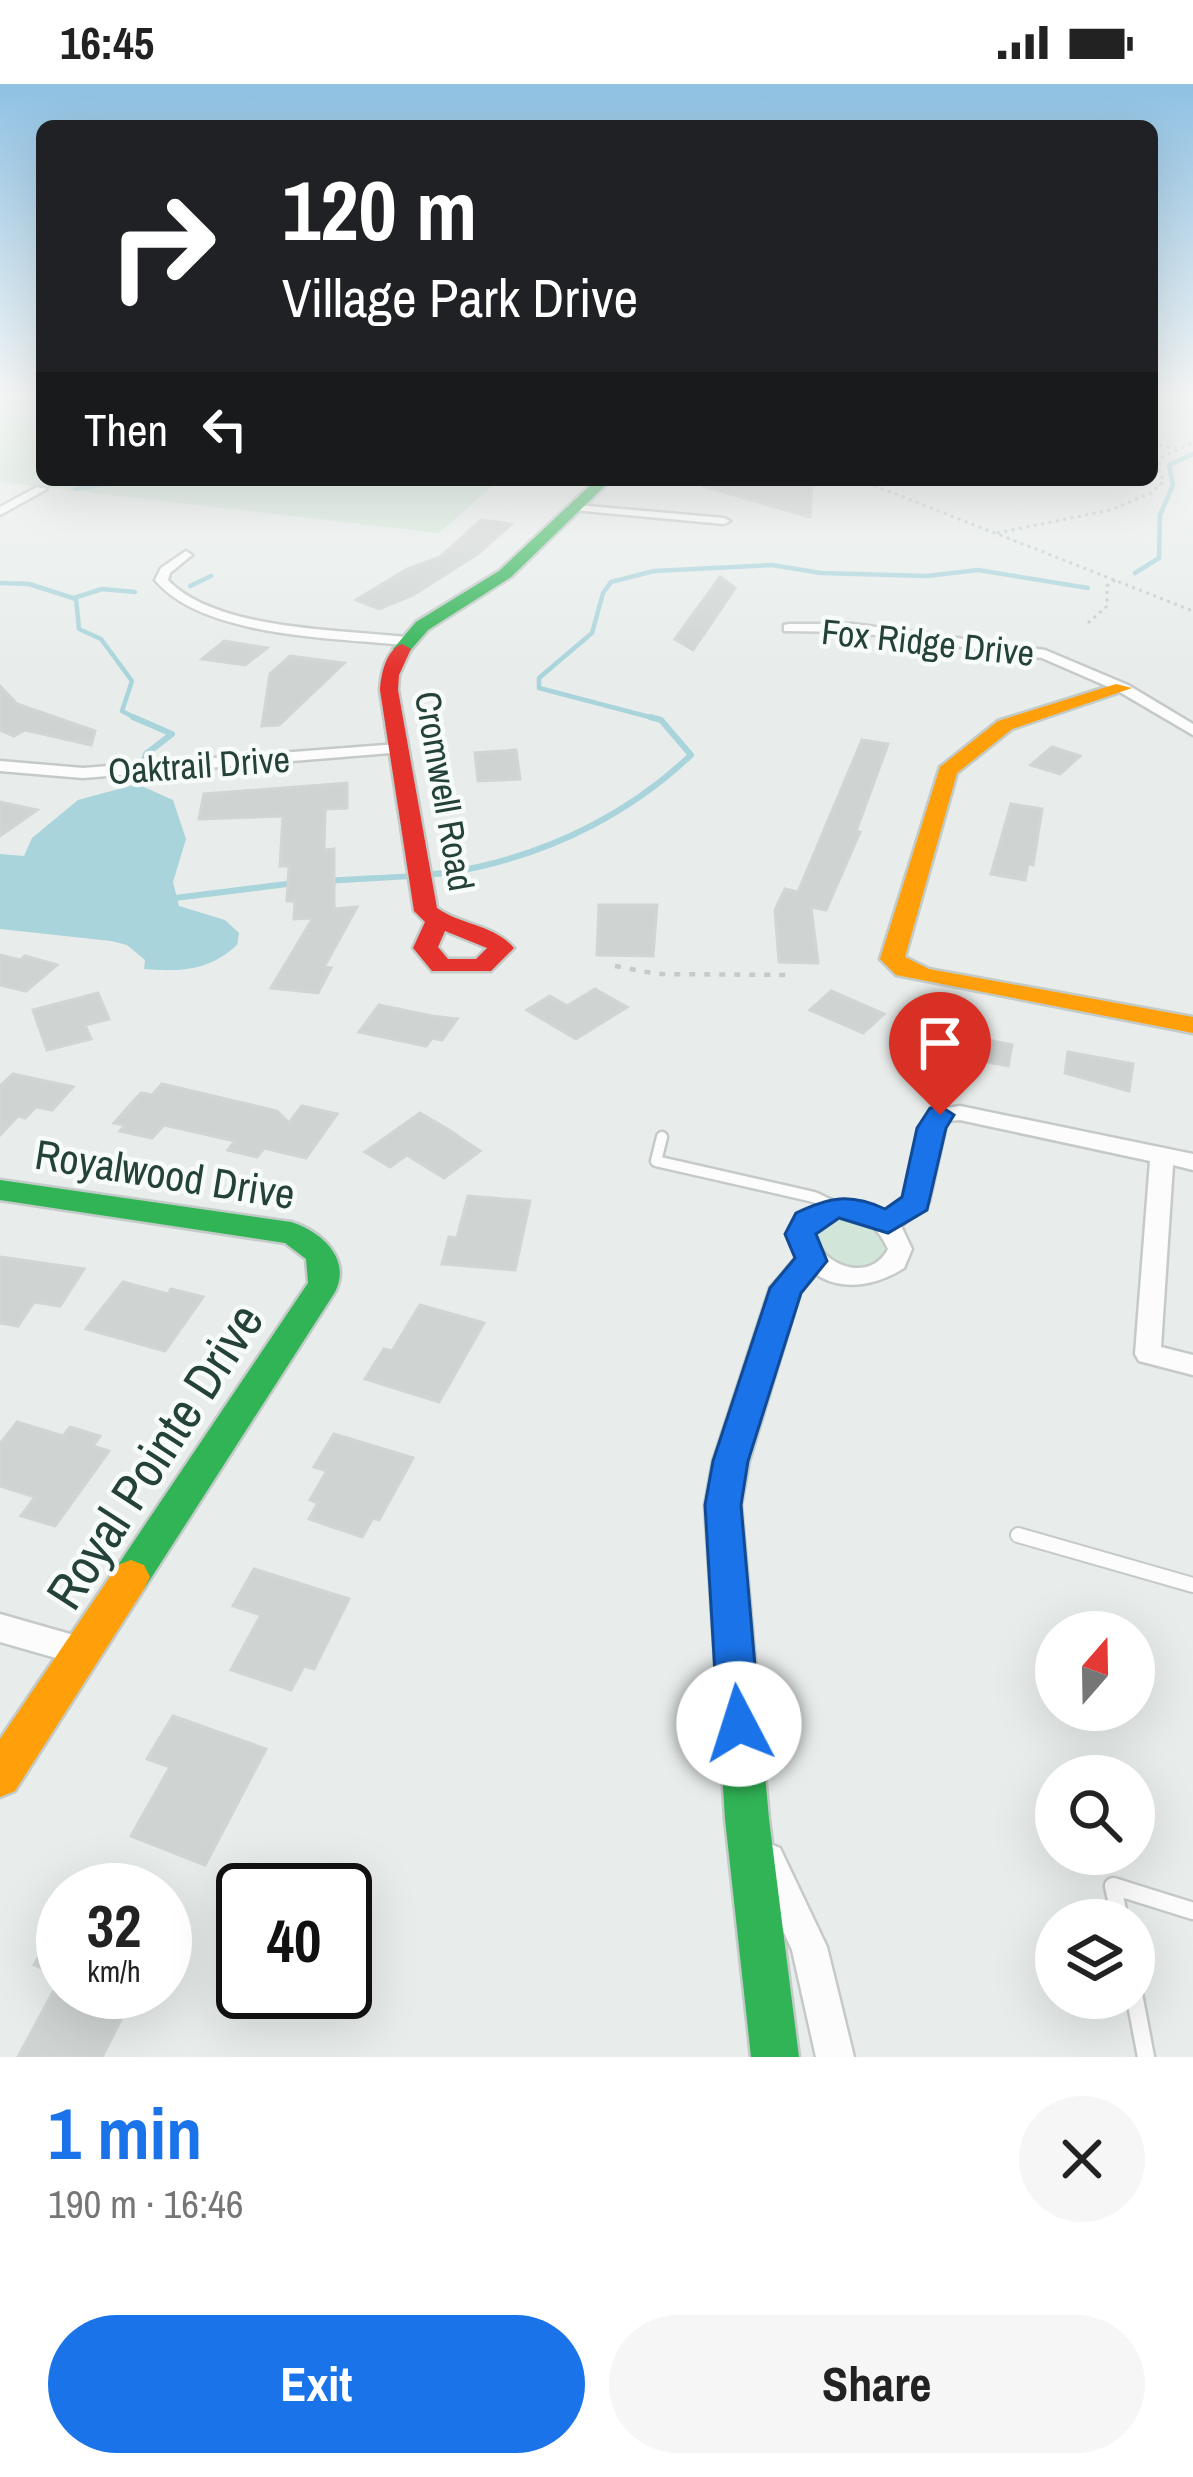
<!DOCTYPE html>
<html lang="en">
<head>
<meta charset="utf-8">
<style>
	body { margin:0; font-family:"Archivo Narrow",sans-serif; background:#f6f6f6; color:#222; height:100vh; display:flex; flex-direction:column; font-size:45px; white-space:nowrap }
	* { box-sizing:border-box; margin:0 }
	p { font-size:39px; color:#767676 }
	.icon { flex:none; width:66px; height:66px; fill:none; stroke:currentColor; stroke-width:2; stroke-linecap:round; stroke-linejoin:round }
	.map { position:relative; height:1973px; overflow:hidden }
	.side { display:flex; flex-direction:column; background:#fff; flex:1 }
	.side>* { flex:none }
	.hud { position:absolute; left:36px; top:36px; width:1122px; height:366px; border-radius:18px; box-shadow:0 12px 48px #0002; background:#202124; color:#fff; overflow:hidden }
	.needle { width:78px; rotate:20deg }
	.tools { position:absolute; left:1035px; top:1527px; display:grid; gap:24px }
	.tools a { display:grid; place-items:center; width:120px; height:120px; border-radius:50%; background:#fff; box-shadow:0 12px 48px #0002; font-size:60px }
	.speed { position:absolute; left:36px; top:1779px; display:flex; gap:24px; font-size:60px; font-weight:700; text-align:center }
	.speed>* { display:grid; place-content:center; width:156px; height:156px; border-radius:50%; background:#fff; box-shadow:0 12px 48px #0002; line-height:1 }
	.speed small { font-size:30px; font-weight:400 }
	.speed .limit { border:6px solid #111; border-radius:18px; background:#fff; color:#111 }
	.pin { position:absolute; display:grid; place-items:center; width:102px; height:102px; color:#fff; margin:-123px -51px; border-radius:50% 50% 50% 0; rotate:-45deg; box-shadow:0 0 12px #0007 }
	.pin .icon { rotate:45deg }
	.me { position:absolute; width:132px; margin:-66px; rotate:355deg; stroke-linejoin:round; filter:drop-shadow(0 0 9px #0008) }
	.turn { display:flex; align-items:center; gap:42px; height:252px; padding:0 48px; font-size:54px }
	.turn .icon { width:156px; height:156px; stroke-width:2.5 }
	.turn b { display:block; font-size:84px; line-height:102px }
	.then { display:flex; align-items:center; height:114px; padding:0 48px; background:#0003; gap:24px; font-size:45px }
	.round { display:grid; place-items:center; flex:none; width:126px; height:126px; border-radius:63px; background:#f6f6f6 }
	.head { display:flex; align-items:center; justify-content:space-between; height:204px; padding:0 48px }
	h1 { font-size:72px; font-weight:700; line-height:90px; color:#1a73e8 }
	.action { display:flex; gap:24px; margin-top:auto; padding:24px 48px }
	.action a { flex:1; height:138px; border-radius:72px; background:#1a73e8; color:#fff; font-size:48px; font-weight:700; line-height:138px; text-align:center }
	.action a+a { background:#f6f6f6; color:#222 }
	.status { display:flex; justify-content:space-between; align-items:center; height:84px; padding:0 60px; background:#fff; direction:ltr }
	.status svg { height:33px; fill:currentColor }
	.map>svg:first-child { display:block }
	.green { fill:#d1e6d8 }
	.water { fill:#a9d4db }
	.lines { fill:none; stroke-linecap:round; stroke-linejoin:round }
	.stream-far1 { stroke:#a9d4db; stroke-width:4.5 }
	.stream { stroke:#a9d4db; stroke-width:6 }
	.building { fill:#cfd4d2; stroke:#d1d6d4; stroke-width:3 }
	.lane-far2-casing { stroke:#c5cac8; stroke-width:15 }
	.lane-far1-casing { stroke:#c5cac8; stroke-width:18 }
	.lane-casing { stroke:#c5cac8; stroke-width:21 }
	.street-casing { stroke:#c5cac8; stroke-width:5 }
	.fast-casing { stroke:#c3cbc8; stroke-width:5 }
	.slow-casing { stroke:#c3cbc8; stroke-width:5 }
	.jam-casing { stroke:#c3cbc8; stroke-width:5 }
	.path-far1 { stroke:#c3ccca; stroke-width:3; stroke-dasharray:3 4.5; stroke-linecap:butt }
	.path { stroke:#c3ccca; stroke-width:4.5; stroke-dasharray:6 9; stroke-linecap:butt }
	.lane-far2 { stroke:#fcfcfc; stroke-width:10 }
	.lane-far1 { stroke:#fcfcfc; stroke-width:14 }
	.lane { stroke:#fcfcfc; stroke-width:16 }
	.street { fill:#fcfcfc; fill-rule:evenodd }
	.fast { fill:#30b455; fill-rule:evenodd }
	.slow { fill:#ff9f0a; fill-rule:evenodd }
	.jam { fill:#e5322d; fill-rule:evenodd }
	.route { fill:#1a73e8; stroke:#114b97; stroke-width:3 }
	.labels { text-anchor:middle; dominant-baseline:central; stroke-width:9; stroke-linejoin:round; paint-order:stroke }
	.far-street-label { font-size:36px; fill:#24423a; stroke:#f7fbf9 }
	.street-label { font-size:42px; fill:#24423a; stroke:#f7fbf9 }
	.near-street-label { font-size:51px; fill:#24423a; stroke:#f7fbf9 }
</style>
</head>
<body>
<div class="status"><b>16:45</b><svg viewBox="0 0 49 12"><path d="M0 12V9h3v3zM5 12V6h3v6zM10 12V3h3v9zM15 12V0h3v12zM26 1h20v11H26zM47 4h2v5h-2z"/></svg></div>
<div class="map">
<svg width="1193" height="1973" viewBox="0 0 1193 1973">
	<rect width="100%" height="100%" fill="#e8edeb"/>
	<g class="green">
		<path d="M0 310H42V396H499L439 449 0 398Z"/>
		<path d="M852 1133C870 1136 886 1146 887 1166L875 1180C848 1188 826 1181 815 1155L821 1140Z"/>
	</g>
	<path class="water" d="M137 700 173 716 186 755 173 798 179 822 225 836 239 849 237 861C209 887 180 888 144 885L145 876 127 861 111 857 0 845V770L24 772 32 754 78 716Z"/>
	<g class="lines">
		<g class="stream-far1">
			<path d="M75 405 132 396"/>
			<path d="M1135 489 1159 474 1160 431 1173 401 1169 381 1193 370"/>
			<path d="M0 499 29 500 76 515 79 545 101 555 132 597 122 627 139 636"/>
			<path d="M190 502 211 492"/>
			<path d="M74 514 102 505 135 508"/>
			<path d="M661 636 539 604V594L592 549 603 509 611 498 654 487 772 481 821 489 927 492 978 486 1088 504"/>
		</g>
		<g class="stream">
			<path d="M133 633 172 650 146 670 137 700"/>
			<path d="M328 797C377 793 430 794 478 783 558 765 632 727 691 671L661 636 650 633"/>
			<path d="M175 814 295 799"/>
		</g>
	</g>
	<g class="building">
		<path d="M703 396H812L810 433 703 402Z"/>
		<path d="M481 436 511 440 479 469 413 511 379 525 356 516 407 485 440 473Z"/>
		<path d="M720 493 735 504 693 566 675 555Z"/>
		<path d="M224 557 267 564 245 581 202 575Z"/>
		<path d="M290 572 344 579 279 641 262 642 270 590Z"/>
		<path d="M0 602 17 620 95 647 91 661 25 646 14 652 0 646Z"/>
		<path d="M862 656 888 660 856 747 860 748 826 826 811 823 818 879 779 878 775 826 785 805 798 808Z"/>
		<path d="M1052 663 1080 672 1060 690 1031 681Z"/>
		<path d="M516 666 520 695 478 697 475 669Z"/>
		<path d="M347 699V724L325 725 324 766 334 765V825L357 823 324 883 331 884 318 909 271 904 313 834 294 835 295 817H287L289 782H280L283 732 199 735 204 710Z"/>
		<path d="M0 718 37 726 0 752Z"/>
		<path d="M1011 720 1042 725 1033 781 1028 780 1025 796 991 790Z"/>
		<path d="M599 821H657L653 872 597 871Z"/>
		<path d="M0 871 20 876 25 872 57 881 26 907 0 901Z"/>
		<path d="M595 905 627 923 576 955 527 926 550 912 567 922Z"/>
		<path d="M831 907 884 930 863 949 810 926Z"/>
		<path d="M98 909 109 935 85 941 91 955 47 966 33 926Z"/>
		<path d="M379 921 432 932 457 935 442 956 432 954 426 962 359 948Z"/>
		<path d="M949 948 1012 961 1008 982 943 969Z"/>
		<path d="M1068 968 1133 980 1129 1007 1065 989Z"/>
		<path d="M13 990 73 1003 52 1026 36 1023 25 1034 18 1032 0 1051V1002Z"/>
		<path d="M162 1000 277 1027 289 1039 302 1022 337 1030 306 1074 264 1064 257 1073 228 1066 235 1057 164 1041 152 1054 120 1047 125 1041 114 1039 141 1009 152 1011Z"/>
		<path d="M420 1029 449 1046 480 1067 444 1094 407 1071 390 1083 365 1068Z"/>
		<path d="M468 1112 530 1117 515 1186 442 1180 449 1153 457 1154Z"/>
		<path d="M0 1173 84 1185 60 1222 34 1218 18 1242 0 1239Z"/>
		<path d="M123 1198 168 1210 171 1205 203 1213 165 1267 86 1245Z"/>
		<path d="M420 1221 484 1239 439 1318 365 1295 384 1265 392 1267Z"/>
		<path d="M17 1338 63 1352 70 1343 100 1352 93 1362 109 1367 55 1442 21 1432 35 1413 0 1402V1360Z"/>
		<path d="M334 1350 413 1374 379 1436 373 1434 362 1453 309 1435 318 1419 310 1416 327 1387 314 1383Z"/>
		<path d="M254 1485 349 1515 314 1585 304 1582 291 1606 231 1586 261 1531 233 1522Z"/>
		<path d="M173 1632 266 1665 205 1781 131 1752 170 1683 147 1675Z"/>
		<path d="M63 1830V1892L34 1881Z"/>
		<path d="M53 1908H135L102 1973H18Z"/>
	</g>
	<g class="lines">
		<g class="lane-far2-casing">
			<path id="lane-far2" d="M662 1053 656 1077 814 1113 835 1123"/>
		</g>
		<g class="lane-far1-casing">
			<path id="lane-far1" d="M1018 1451 1193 1501"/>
		</g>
		<g class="lane-casing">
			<g id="lane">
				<path d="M1120 1836 1113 1802 1193 1827"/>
				<path d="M1134 1910 1146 1973"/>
			</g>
		</g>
		<g class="street-casing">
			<g id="street">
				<path d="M1152 310H1161L1152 315Z"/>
				<path d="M37 403 47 405 0 431V423Z"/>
				<path d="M577 421 724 434 730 437 724 440 573 426V422Z"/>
				<path d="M186 467 192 471 170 489 168 496C215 546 340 546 406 553L413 557 406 561C335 554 202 553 155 496L161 484Z"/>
				<path d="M789 540H853L1045 566 1128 601 1193 640V651L1118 607 1042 574 853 548 784 547V541Z"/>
				<path d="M398 660 403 662V668L83 694 0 687V677L83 684Z"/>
				<path d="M960 1022 1193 1070V1086L1173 1081 1161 1263 1193 1271V1291L1139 1277 1135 1270 1150 1077 960 1036 947 1037 929 1118 901 1142 912 1165 904 1184C859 1213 805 1206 789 1150L798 1131C836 1113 847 1110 886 1128L906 1114 921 1044 932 1026ZM838 1131C864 1131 878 1143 888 1165 870 1200 822 1182 813 1150L816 1142Z"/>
				<path d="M0 1530 84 1554 95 1558 99 1568 95 1578 84 1582 0 1558Z"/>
				<path d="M768 1759 780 1764 827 1863 854 1973H816L792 1866 751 1776 756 1764Z"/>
			</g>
		</g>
		<g class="fast-casing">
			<g id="fast">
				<path d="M596 396H611L511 493 428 546 408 569H396L393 565 416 538 499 487Z"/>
				<path d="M0 1096 291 1138C321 1147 352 1175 335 1208L144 1505 131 1510 118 1505 112 1493 118 1481 308 1199 306 1175 285 1159 0 1116Z"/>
				<path d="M811 1166 822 1169 827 1177 800 1209 749 1377 741 1421 769 1735 799 1973H751L725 1735 705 1421 713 1377 770 1204 800 1169Z"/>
			</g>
		</g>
		<g class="slow-casing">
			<g id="slow">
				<path d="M1116 600 1132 604 1012 645 957 689 905 873 929 885 1193 933V949L896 891 880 875 940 683 998 637Z"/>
				<path d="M131 1476 144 1481 150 1493 144 1505 15 1707 0 1713V1655L118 1481Z"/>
			</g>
		</g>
		<g class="jam-casing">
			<path id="jam" d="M402 560 411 565 399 591 398 606 437 824C463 842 493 840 514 864L491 887H432L413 864 425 838 414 827 380 606C381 590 386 566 402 560ZM445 847 487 864 476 875H448L438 863Z"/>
		</g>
		<g class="path-far1">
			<path d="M1152 360 1182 365"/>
			<path d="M860 396 1193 527"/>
			<path d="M997 449 1110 426 1151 409 1164 397 1158 385 1162 373 1193 359"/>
			<path d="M1088 539 1107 522V502L1115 496"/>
		</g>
		<path class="path" d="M615 882 657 890 788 891"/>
		<use href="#lane-far2" class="lane-far2"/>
		<use href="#lane-far1" class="lane-far1"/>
		<use href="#lane" class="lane"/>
		<use href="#street" class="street"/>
		<use href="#fast" class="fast"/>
		<use href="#slow" class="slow"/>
		<use href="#jam" class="jam"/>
	</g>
	<linearGradient id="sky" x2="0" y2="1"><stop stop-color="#8fc1e3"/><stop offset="0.53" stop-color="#f5f7f6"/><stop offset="1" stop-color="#f5f7f6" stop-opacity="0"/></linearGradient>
	<rect width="1193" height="586" fill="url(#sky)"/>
	<path class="route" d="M940 1022 954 1031 946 1044 927 1126 888 1149 839 1134 816 1150 827 1177 801 1209 748 1377 741 1421 760 1640 753 1654 739 1660 724 1654 718 1640 705 1421 713 1377 770 1204 795 1174 785 1150 796 1129C830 1113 850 1109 885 1125L902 1113 917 1044 930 1024Z"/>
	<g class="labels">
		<g class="far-street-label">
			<text transform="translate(928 558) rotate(6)">Fox Ridge Drive</text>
			<text transform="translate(199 681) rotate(-4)">Oaktrail Drive</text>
			<text transform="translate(445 707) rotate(80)">Cromwell Road</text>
		</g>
		<g class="street-label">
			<text transform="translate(165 1090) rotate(9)">Royalwood Drive</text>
		</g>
		<g class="near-street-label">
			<text transform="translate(154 1372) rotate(-57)">Royal Pointe Drive</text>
		</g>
	</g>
</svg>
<div class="tools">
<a><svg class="needle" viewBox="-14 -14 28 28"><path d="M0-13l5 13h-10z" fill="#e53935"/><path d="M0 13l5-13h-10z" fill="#767676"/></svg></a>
<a><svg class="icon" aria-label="search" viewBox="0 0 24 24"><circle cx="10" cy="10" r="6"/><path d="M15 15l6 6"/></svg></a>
<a><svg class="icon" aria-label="layers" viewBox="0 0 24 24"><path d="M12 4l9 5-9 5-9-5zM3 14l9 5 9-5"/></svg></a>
</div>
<div class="speed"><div>32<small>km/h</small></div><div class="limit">40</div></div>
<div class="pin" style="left:940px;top:1031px;background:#d93025"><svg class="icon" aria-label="arrive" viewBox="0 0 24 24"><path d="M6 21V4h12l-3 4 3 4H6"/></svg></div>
<svg class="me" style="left:739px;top:1640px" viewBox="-20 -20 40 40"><circle r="19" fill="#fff"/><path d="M0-13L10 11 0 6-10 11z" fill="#1a73e8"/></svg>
<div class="hud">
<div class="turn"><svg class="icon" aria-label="right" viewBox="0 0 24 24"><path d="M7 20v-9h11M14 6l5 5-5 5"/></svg><div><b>120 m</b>Village Park Drive</div></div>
<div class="then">Then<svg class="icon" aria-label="left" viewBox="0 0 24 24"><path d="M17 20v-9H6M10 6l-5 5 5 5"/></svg></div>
</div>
</div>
<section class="side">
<div class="head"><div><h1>1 min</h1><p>190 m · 16:46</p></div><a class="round"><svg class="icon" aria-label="close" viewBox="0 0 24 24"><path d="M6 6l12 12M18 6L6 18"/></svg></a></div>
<div class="action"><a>Exit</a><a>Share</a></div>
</section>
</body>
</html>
